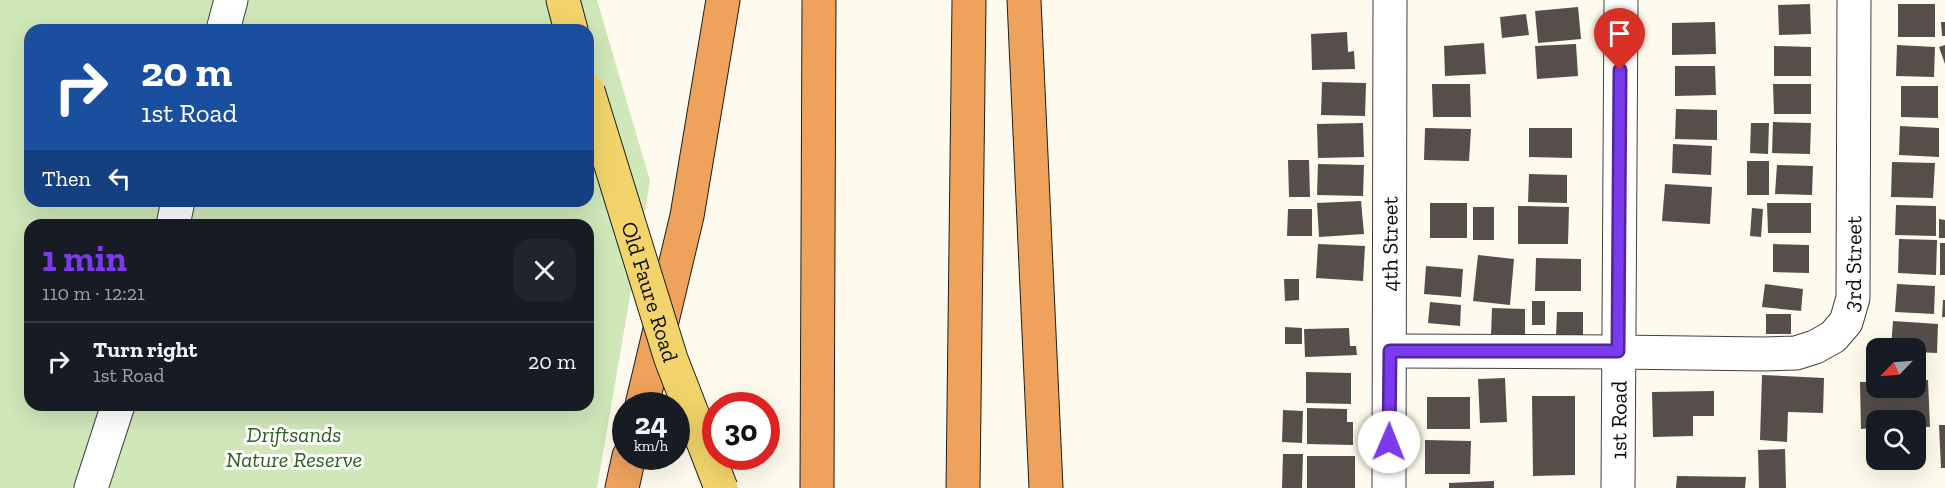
<!DOCTYPE html>
<html lang="en">
<head>
<meta charset="utf-8">
<style>
	body { margin:0; font-family:"Zilla Slab",serif; background:#20242c; color:#f1f3f6; height:100vh; display:flex; flex-direction:column; font-size:22px; white-space:nowrap }
	* { box-sizing:border-box; margin:0 }
	p { font-size:20px; color:#9ea1a6 }
	.icon { flex:none; width:33px; height:33px; fill:none; stroke:currentColor; stroke-width:2; stroke-linecap:round; stroke-linejoin:round }
	.map { position:relative; flex:1; overflow:hidden }
	.sheet { position:absolute; left:24px; top:219px; width:570px; height:192px; display:flex; flex-direction:column; background:#171b24; border-radius:18px; box-shadow:0 6px 24px #0002 }
	.sheet>* { flex:none }
	.top-card { position:absolute; left:24px; top:24px; width:570px; height:183px; border-radius:18px; box-shadow:0 6px 24px #0002; background:#1a4fa0; color:#fff; overflow:hidden }
	.needle { width:39px; rotate:245deg }
	.fabs { position:absolute; left:1866px; top:338px; display:grid; gap:12px }
	.fabs a { display:grid; place-items:center; width:60px; height:60px; border-radius:12px; background:#171b24; box-shadow:0 6px 24px #0002; font-size:30px }
	.speed { position:absolute; left:612px; top:392px; display:flex; gap:12px; font-size:30px; font-weight:700; text-align:center }
	.speed>* { display:grid; place-content:center; width:78px; height:78px; border-radius:50%; background:#171b24; box-shadow:0 6px 24px #0002; line-height:1 }
	.speed small { font-size:15px; font-weight:400 }
	.speed .limit { border:9px solid #d22; background:#fff; color:#111 }
	.pin { position:absolute; display:grid; place-items:center; width:51px; height:51px; color:#fff; margin:-62px -26px; border-radius:50% 50% 50% 0; rotate:-45deg; box-shadow:0 0 6px #0007 }
	.pin .icon { rotate:45deg }
	.me { position:absolute; width:66px; margin:-33px; rotate:1deg; stroke-linejoin:round; filter:drop-shadow(0 0 4px #0008) }
	.turn { display:flex; align-items:center; gap:21px; height:126px; padding:0 18px; font-size:27px }
	.turn .icon { width:78px; height:78px; stroke-width:2.5 }
	.turn b { display:block; font-size:42px; line-height:51px }
	.then { display:flex; align-items:center; height:57px; padding:0 18px; background:#0003; gap:12px; font-size:22px }
	.round { display:grid; place-items:center; flex:none; width:63px; height:63px; border-radius:18px; background:#20242c }
	.head { display:flex; align-items:center; justify-content:space-between; height:102px; padding:0 18px }
	h1 { font-size:36px; font-weight:700; line-height:45px; color:#7c3aed }
	ul { padding:0; list-style:none }
	li { display:flex; align-items:center; gap:18px; height:78px; padding:0 18px; border-top:2px solid #363941 }
	li div { flex:1 }
	li b { display:block; font-size:22px }
	li em { font-style:normal }
	.map>svg:first-child { display:block }
	.green { fill:#d0e7b9; fill-rule:evenodd }
	.building { fill:#554e4a }
	.lines { fill:none; stroke-linecap:round; stroke-linejoin:round }
	.minor-casing { stroke:#404040; stroke-width:35 }
	.primary-casing { stroke:#1e1e1e; stroke-width:35 }
	.motorway-casing { stroke:#1e1e1e; stroke-width:35 }
	.minor { stroke:#fff; stroke-width:33 }
	.primary { stroke:#f2d46a; stroke-width:33 }
	.motorway { stroke:#eea25c; stroke-width:33 }
	.primary-bridge-casing { stroke:#1e1e1e; stroke-width:35; stroke-linecap:butt }
	.primary-bridge { stroke:#f2d46a; stroke-width:33 }
	.route-casing { stroke:#51269a; stroke-width:15 }
	.route { stroke:#7c3aed; stroke-width:10 }
	.labels { text-anchor:middle; dominant-baseline:central; stroke-width:6; stroke-linejoin:round; paint-order:stroke }
	.street-label { font-size:22px; fill:#0d0d0d; stroke:#fff }
	.park-label { font-size:22px; font-style:italic; fill:#2c6120; stroke:#fff }
</style>
</head>
<body>
<div class="map">
<svg width="1945" height="488" viewBox="0 0 1945 488">
	<rect width="100%" height="100%" fill="#fefbee"/>
	<path class="green" d="M0 0H597L650 181 597 488H0ZM30 30H588V201H30ZM30 225H588V405H30Z"/>
	<g class="building">
		<path d="M1810 4 1811 34 1779 35 1778 5Z"/>
		<rect x="1898" y="4" width="37" height="33"/>
		<path d="M1578 7 1581 39 1538 43 1535 11Z"/>
		<path d="M1526 14 1529 35 1502 38 1500 17Z"/>
		<path d="M1715 22 1716 54 1672 55V23Z"/>
		<path d="M1941 22H1945V36H1942Z"/>
		<path d="M1347 32 1348 52 1354 51 1355 69 1312 70 1311 34Z"/>
		<path d="M1484 43 1486 74 1445 76 1444 46Z"/>
		<path d="M1576 44 1578 76 1537 79 1535 46Z"/>
		<path d="M1897 45 1935 47 1934 77 1896 76Z"/>
		<path d="M1945 45V64L1939 47Z"/>
		<path d="M1774 46 1811 47V76H1774Z"/>
		<path d="M1675 66H1715L1716 95 1675 96Z"/>
		<path d="M1322 82 1366 83 1365 116 1321 115Z"/>
		<path d="M1432 84H1470L1471 117H1433Z"/>
		<path d="M1773 84H1811V114H1774Z"/>
		<path d="M1901 86H1938V118L1901 117Z"/>
		<path d="M1676 109 1717 110V140L1675 139Z"/>
		<path d="M1773 122 1811 123 1810 154 1772 153Z"/>
		<path d="M1363 123 1364 157 1318 158 1317 124Z"/>
		<path d="M1751 123H1769L1768 154 1750 153Z"/>
		<path d="M1900 126 1939 128V157L1899 155Z"/>
		<path d="M1425 128 1471 129 1469 161 1424 160Z"/>
		<path d="M1529 128H1572V158L1529 157Z"/>
		<path d="M1673 144 1712 146 1711 175 1672 173Z"/>
		<path d="M1288 160H1309L1310 197H1289Z"/>
		<rect x="1747" y="161" width="22" height="34"/>
		<path d="M1892 162 1935 163 1933 198 1891 197Z"/>
		<path d="M1318 164 1364 165 1363 196 1317 195Z"/>
		<path d="M1777 165 1813 166 1812 195 1775 194Z"/>
		<path d="M1529 174 1567 175V203L1528 202Z"/>
		<path d="M1665 184 1712 187 1710 224 1662 221Z"/>
		<path d="M1361 201 1364 234 1319 237 1317 203Z"/>
		<rect x="1430" y="203" width="37" height="35"/>
		<path d="M1767 203H1811V233H1768Z"/>
		<path d="M1896 205 1936 206V236L1895 235Z"/>
		<path d="M1518 206 1569 207 1568 244H1518Z"/>
		<rect x="1473" y="207" width="21" height="33"/>
		<path d="M1752 208 1763 209 1761 237 1750 236Z"/>
		<path d="M1288 209H1312V236H1287Z"/>
		<path d="M1939 219 1945 220V238H1939Z"/>
		<path d="M1899 239 1937 240 1936 275 1898 273Z"/>
		<rect x="1940" y="243" width="5" height="32"/>
		<path d="M1318 244 1365 246 1363 281 1316 278Z"/>
		<path d="M1773 244 1809 245V273L1773 272Z"/>
		<path d="M1478 255 1514 259 1510 305 1473 301Z"/>
		<path d="M1536 258 1581 259V291H1535Z"/>
		<path d="M1426 266 1463 269 1461 297 1424 294Z"/>
		<path d="M1284 279H1299V300L1285 301Z"/>
		<path d="M1765 284 1803 289 1801 311 1762 307Z"/>
		<path d="M1897 284 1935 286 1934 314 1895 312Z"/>
		<path d="M1943 300H1945V317H1942Z"/>
		<rect x="1532" y="301" width="13" height="24"/>
		<path d="M1430 302 1461 305 1460 326 1428 323Z"/>
		<path d="M1492 308 1525 309V335H1491Z"/>
		<path d="M1557 312H1583V336H1556Z"/>
		<rect x="1766" y="314" width="25" height="20"/>
		<path d="M1893 321 1938 324 1937 353 1916 352V348H1891Z"/>
		<path d="M1285 327 1302 328V344H1285Z"/>
		<path d="M1349 328 1350 346H1356L1357 355 1305 357 1304 329Z"/>
		<path d="M1306 372 1351 373V404L1306 403Z"/>
		<path d="M1762 375 1824 378 1823 413 1788 412 1787 442 1760 440Z"/>
		<path d="M1505 378 1507 422 1480 423 1478 379Z"/>
		<path d="M1928 380 1930 427H1916V420H1876V428L1861 429 1860 382H1876V387H1916V381Z"/>
		<path d="M1714 391V416H1693V436L1653 437 1652 392Z"/>
		<path d="M1532 396H1575V475L1533 476Z"/>
		<rect x="1427" y="397" width="43" height="32"/>
		<path d="M1307 408 1347 409V422H1353V445L1307 444Z"/>
		<path d="M1283 410 1303 411 1302 443 1282 442Z"/>
		<path d="M1939 425H1945V468H1941Z"/>
		<path d="M1425 440 1471 441 1470 474H1425Z"/>
		<path d="M1785 449 1786 488H1759L1758 450Z"/>
		<path d="M1283 454H1303L1302 488H1282Z"/>
		<rect x="1307" y="456" width="48" height="32"/>
		<path d="M1677 476 1746 477 1745 488H1676Z"/>
		<path d="M1494 481V488H1449V483Z"/>
	</g>
	<g class="lines">
		<g class="minor-casing">
			<g id="minor">
				<path d="M223 30 231 0"/>
				<path d="M173 225 178 201"/>
				<path id="s1" d="M1390 351 1618 352 1764 354 1796 353 1815 347 1833 337 1846 322 1853 298 1854 0"/>
				<path d="M91 488 118 405"/>
				<path id="s2" d="M1389 488 1390 0"/>
				<path id="s3" d="M1618 488 1621 0"/>
			</g>
		</g>
		<g class="primary-casing">
			<path id="primary" d="M563 0 571 30"/>
		</g>
		<g class="motorway-casing">
			<g id="motorway">
				<path d="M1024 0 1046 488"/>
				<path d="M642 405 687 216 723 0"/>
				<path d="M622 488 629 456"/>
				<path d="M817 488 819 0"/>
				<path d="M963 488 969 0"/>
			</g>
		</g>
		<use href="#minor" class="minor"/>
		<use href="#primary" class="primary"/>
		<use href="#motorway" class="motorway"/>
		<g class="primary-bridge-casing">
			<g id="primary-bridge">
				<path id="s4" d="M588 91 671 359 721 488"/>
			</g>
		</g>
		<use href="#primary-bridge" class="primary-bridge"/>
	</g>
	<g class="lines">
		<g class="route-casing">
			<path id="route" d="M1389 442 1390 351H1618L1620 70"/>
		</g>
		<use href="#route" class="route"/>
	</g>
	<g class="labels">
		<g class="street-label">
			<text stroke="none"><textPath href="#s2" startOffset="244">4th Street</textPath></text>
			<text stroke="none"><textPath href="#s1" startOffset="526">3rd Street</textPath></text>
			<text stroke="none"><textPath href="#s4" startOffset="210">Old Faure Road</textPath></text>
			<text stroke="none"><textPath href="#s3" startOffset="68">1st Road</textPath></text>
		</g>
		<g class="park-label">
			<text x="294" y="434">Driftsands<tspan x="294" dy="25">Nature Reserve</tspan></text>
		</g>
	</g>
</svg>
<div class="fabs">
<a><svg class="needle" viewBox="-14 -14 28 28"><path d="M0-13l5 13h-10z" fill="#e53935"/><path d="M0 13l5-13h-10z" fill="#9ea1a6"/></svg></a>
<a><svg class="icon" aria-label="search" viewBox="0 0 24 24"><circle cx="10" cy="10" r="6"/><path d="M15 15l6 6"/></svg></a>
</div>
<div class="speed"><div>24<small>km/h</small></div><div class="limit">30</div></div>
<div class="pin" style="left:1620px;top:70px;background:#d93025"><svg class="icon" aria-label="arrive" viewBox="0 0 24 24"><path d="M6 21V4h12l-3 4 3 4H6"/></svg></div>
<svg class="me" style="left:1389px;top:442px" viewBox="-20 -20 40 40"><circle r="19" fill="#fff"/><path d="M0-13L10 11 0 6-10 11z" fill="#7c3aed"/></svg>
<div class="top-card">
<div class="turn"><svg class="icon" aria-label="right" viewBox="0 0 24 24"><path d="M7 20v-9h11M14 6l5 5-5 5"/></svg><div><b>20 m</b>1st Road</div></div>
<div class="then">Then<svg class="icon" aria-label="left" viewBox="0 0 24 24"><path d="M17 20v-9H6M10 6l-5 5 5 5"/></svg></div>
</div>
<section class="sheet">
<div class="head"><div><h1>1 min</h1><p>110 m · 12:21</p></div><a class="round"><svg class="icon" aria-label="close" viewBox="0 0 24 24"><path d="M6 6l12 12M18 6L6 18"/></svg></a></div>
<ul>
<li><svg class="icon" aria-label="right" viewBox="0 0 24 24"><path d="M7 20v-9h11M14 6l5 5-5 5"/></svg><div><b>Turn right</b><p>1st Road</p></div><em>20 m</em></li>
</ul>
</section>
</div>
</body>
</html>
